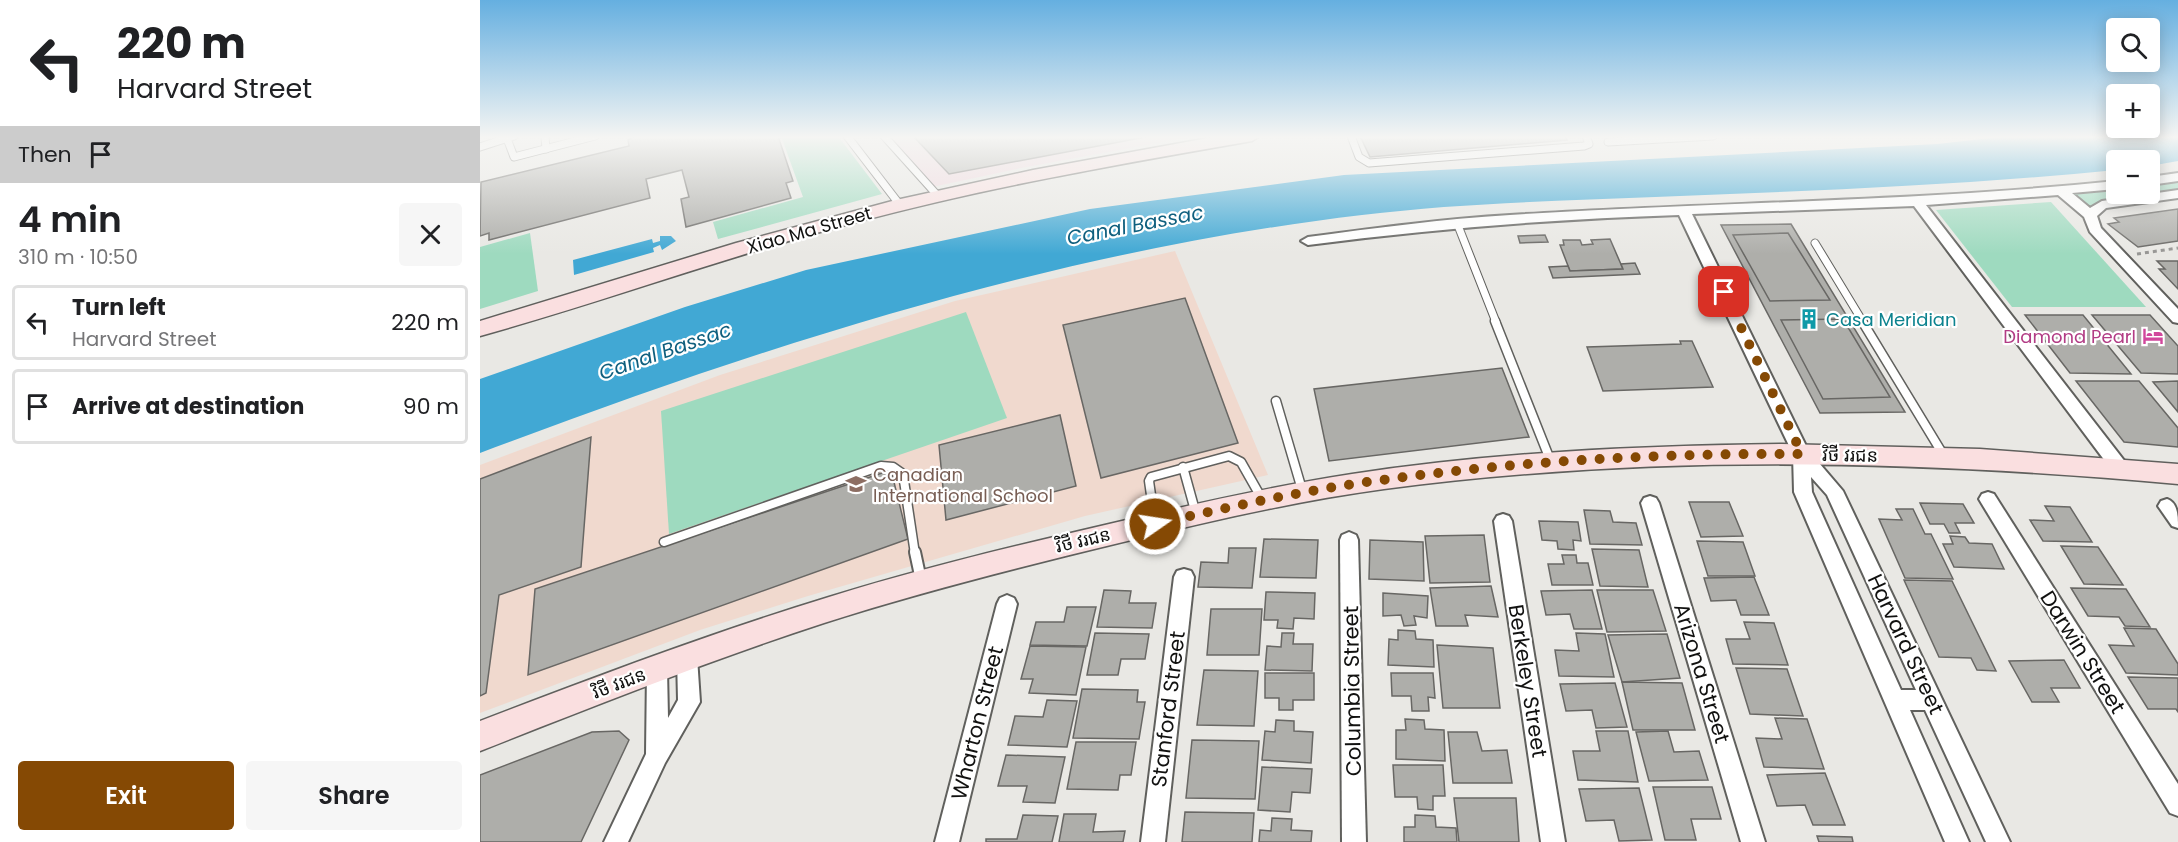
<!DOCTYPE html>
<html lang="en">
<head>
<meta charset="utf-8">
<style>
	body { margin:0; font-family:Poppins,"Noto Sans Khmer",sans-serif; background:#f6f6f6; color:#202124; height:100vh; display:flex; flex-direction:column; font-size:22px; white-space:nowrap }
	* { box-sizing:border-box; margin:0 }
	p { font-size:20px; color:#757577 }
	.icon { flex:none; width:33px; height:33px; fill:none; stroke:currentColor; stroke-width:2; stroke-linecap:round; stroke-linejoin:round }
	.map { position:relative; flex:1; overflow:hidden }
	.panel { display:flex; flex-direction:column; background:#fff; width:480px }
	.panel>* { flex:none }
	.guide { background:#fff; color:#202124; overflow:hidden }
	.tools { position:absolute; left:1626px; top:18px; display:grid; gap:12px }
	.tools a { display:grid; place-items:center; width:54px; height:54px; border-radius:6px; background:#fff; box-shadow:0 3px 15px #0003; font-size:30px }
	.pin { position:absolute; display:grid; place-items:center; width:51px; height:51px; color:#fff; margin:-26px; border-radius:12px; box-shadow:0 3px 9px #0006 }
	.me { position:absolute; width:66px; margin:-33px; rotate:77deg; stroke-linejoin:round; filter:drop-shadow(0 0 4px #0008) }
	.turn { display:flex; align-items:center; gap:21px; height:126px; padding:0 18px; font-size:27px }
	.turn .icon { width:78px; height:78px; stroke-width:2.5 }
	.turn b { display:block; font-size:42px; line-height:51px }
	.then { display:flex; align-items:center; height:57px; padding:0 18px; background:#0003; gap:12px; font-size:22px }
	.round { display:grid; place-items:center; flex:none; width:63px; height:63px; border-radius:6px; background:#f6f6f6 }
	.summary { display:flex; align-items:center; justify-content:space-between; height:102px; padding:0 18px }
	h1 { font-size:36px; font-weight:600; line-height:45px }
	.cta { display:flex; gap:12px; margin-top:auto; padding:12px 18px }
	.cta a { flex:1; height:69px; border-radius:6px; background:#854904; color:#fff; font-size:24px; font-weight:600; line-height:69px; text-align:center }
	.cta a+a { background:#f6f6f6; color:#202124 }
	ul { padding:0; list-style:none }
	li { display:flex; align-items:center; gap:18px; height:75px; margin:0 12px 9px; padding:0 6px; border:3px solid #e0e0e0; border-radius:6px }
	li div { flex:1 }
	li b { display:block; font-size:22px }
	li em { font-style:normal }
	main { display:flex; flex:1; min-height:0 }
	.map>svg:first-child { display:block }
	.commercial { fill:#f0d6dd }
	.education { fill:#f0d9ce }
	.green { fill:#9edabf }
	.water { fill:#41a8d4 }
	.building { fill:#aeaeaa; stroke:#686764; stroke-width:1.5 }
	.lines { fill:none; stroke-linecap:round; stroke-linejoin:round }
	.lane-far2-casing { stroke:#60605d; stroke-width:9 }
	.lane-far1-casing { stroke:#60605d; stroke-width:11 }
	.lane-casing { stroke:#60605d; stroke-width:14 }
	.street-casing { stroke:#60605d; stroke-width:4 }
	.secondary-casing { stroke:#60605d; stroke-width:3 }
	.path { stroke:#979694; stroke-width:3; stroke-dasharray:4 4; stroke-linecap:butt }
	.lane-far2 { stroke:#fff; stroke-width:7 }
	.lane-far1 { stroke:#fff; stroke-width:8 }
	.lane { stroke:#fff; stroke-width:10 }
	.street { fill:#fff; fill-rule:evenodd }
	.secondary { fill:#fadfe0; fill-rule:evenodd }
	.route { stroke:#854904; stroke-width:10; stroke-dasharray:0 18 }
	.labels { text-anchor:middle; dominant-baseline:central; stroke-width:4.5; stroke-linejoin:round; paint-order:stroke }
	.street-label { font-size:18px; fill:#111110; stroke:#fff }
	.culture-label { font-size:18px; fill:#0d838f; stroke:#fff; text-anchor:start }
	.hotel-label { font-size:18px; fill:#b23c85; stroke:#fff; text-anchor:end }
	.education-label { font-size:18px; fill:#785e54; stroke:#fff; text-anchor:start }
	.water-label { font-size:20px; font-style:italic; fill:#0f5f7e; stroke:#fff }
	.near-street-label { font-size:21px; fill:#111110; stroke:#fff }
</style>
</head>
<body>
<main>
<section class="panel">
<div class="guide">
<div class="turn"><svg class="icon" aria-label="left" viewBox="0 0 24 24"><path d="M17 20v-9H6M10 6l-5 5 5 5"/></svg><div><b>220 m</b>Harvard Street</div></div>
<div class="then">Then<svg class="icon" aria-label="arrive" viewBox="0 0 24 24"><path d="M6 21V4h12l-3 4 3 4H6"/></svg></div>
</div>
<div class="summary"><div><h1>4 min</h1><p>310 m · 10:50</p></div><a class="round"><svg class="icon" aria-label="close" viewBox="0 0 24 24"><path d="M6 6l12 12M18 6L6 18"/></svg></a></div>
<ul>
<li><svg class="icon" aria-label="left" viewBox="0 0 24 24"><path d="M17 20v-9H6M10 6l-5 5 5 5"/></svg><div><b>Turn left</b><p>Harvard Street</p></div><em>220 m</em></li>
<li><svg class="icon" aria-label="arrive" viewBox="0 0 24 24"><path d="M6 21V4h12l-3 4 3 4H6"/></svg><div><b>Arrive at destination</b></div><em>90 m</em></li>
</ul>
<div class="cta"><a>Exit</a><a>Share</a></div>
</section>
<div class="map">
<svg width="1698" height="842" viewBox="0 0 1698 842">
	<rect width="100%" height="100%" fill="#e9e8e4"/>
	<path class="commercial" d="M408 136H715L541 168 452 187Z"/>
	<path class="education" d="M695 251 788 475 605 516 328 596 220 630 0 713V465L240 375 475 301Z"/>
	<g class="green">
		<path d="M301 136H358L402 194 238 239 233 222 323 197Z"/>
		<path d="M1698 177V194L1622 205 1610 215 1582 192 1636 185V194H1670V181Z"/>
		<path d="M1571 202 1666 307H1532L1456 210Z"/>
		<path d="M50 233 58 291 0 309V247Z"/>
		<path d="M486 312 527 418 189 534 181 411Z"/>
	</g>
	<g class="water">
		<path d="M1529 136H1698V161L1670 166V160H1636V170C1483 185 1329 191 1175 197 1077 201 979 203 882 215 577 251 286 345 0 453V379L205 307 326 270 610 209 864 175 1457 144Z"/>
		<path d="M180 236H191L196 241 182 250 180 245 173 248 174 252 94 275 93 260 172 239 173 243 180 241Z"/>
	</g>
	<g class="building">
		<path d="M155 136H298L313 181 306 183 311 198 206 227 201 199 209 197 202 170 166 179 170 198 9 240V233L0 236 1 182 149 146 148 140Z"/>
		<path d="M433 136H671L469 174Z"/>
		<path d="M880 136H1085L1087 140 890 157Z"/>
		<path d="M1698 209V241L1658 247 1628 224 1639 222 1634 218Z"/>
		<path d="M1311 224 1425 412 1340 413 1241 225Z"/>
		<path d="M1308 233 1350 300 1290 301 1253 235Z"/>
		<path d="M1065 235 1068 242 1040 243 1038 236Z"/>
		<path d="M1130 239 1143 269 1090 271 1080 245H1084L1083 240H1100L1102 245 1113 244 1111 240Z"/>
		<path d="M1677 261H1698V289L1679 269H1685Z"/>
		<path d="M1155 263 1160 274 1073 278 1069 267 1088 266 1090 271 1143 269 1141 264Z"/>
		<path d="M705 298 758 443 621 478 583 325Z"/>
		<path d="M1545 315H1603L1651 374 1590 373Z"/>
		<path d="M1612 315H1670L1698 346V374L1661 373Z"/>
		<path d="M1363 319 1410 397 1343 399 1301 320Z"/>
		<path d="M1200 341H1212L1233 387 1123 391 1107 347 1201 344Z"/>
		<path d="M1022 368 1049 437 849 461 834 389Z"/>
		<path d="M1596 381H1659L1698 428V447L1644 442Z"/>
		<path d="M1698 381V412L1673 382Z"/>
		<path d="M580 415 596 486 466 520 459 445Z"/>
		<path d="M111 437 101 567 19 595 6 693 0 696V479Z"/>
		<path d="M411 470 428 539 48 675 55 589Z"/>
		<path d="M1209 502H1249L1263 536 1221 537Z"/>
		<path d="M1440 503 1483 504 1494 523H1475L1480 533H1469L1464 524H1450Z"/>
		<path d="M1565 506 1590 507 1612 542 1563 541 1550 520 1574 521Z"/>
		<path d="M1416 509H1433L1445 534H1451L1473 579 1425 578 1399 519 1422 520Z"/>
		<path d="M1104 510 1130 511 1133 522 1156 523 1162 545 1110 544Z"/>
		<path d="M1059 521 1098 522 1101 541 1093 540 1094 550 1078 549 1077 541 1062 540Z"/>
		<path d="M1004 535 1010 582 950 583 945 536Z"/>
		<path d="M1470 536 1485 537 1489 543 1512 544 1524 569 1474 567 1463 544H1473Z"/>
		<path d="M784 539 838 540 836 578 780 577Z"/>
		<path d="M890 540 943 542 944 581 889 579Z"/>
		<path d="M1217 541 1263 542 1275 576H1228Z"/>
		<path d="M1581 546 1618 547 1643 585 1604 584Z"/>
		<path d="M749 548H776L772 588 718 587 721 562 748 563Z"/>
		<path d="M1112 549 1159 550 1168 587 1120 586Z"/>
		<path d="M1082 555H1096L1097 563H1108L1113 585H1072L1068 564H1084Z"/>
		<path d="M1274 577 1289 615H1261L1256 600 1231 601 1224 578Z"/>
		<path d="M1424 580 1472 581 1516 671 1497 670 1491 658 1459 657Z"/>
		<path d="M1011 586 1018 617 985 615 988 626H956L950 588Z"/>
		<path d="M1591 588 1646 589 1670 627 1645 626 1639 617 1608 616Z"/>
		<path d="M624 590 651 591 649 603H676L672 628 617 627Z"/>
		<path d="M1112 590 1122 629H1094L1090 614 1066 615 1061 591Z"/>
		<path d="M1117 590H1173L1186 631 1127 632Z"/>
		<path d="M786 592 835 593 834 619 814 618 813 629 797 628 798 620H784Z"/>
		<path d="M903 593 948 596 947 618 934 616 936 625 924 626 921 615 903 616Z"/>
		<path d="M587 607H616L607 646 550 645 556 622H584Z"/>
		<path d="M731 609H782L779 655H727Z"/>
		<path d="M1264 622 1294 623 1308 665 1253 664 1246 639H1270Z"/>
		<path d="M1644 628 1676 629 1698 664V675L1646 673 1629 645 1654 646Z"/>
		<path d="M918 630 935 631 936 639 953 640 954 667 908 665 909 639 918 640Z"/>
		<path d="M615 633 669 634 665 659H641L638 675H607Z"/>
		<path d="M802 633H814L813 644H833L832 671 785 670 787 646 801 647Z"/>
		<path d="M1096 633 1125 634 1134 677 1079 676 1075 650 1099 651Z"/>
		<path d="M1187 634 1200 678 1142 682 1128 635Z"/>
		<path d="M957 645 1013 648 1020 708H963Z"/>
		<path d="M550 646 606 647 596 695 549 693 553 679H541Z"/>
		<path d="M1584 660 1600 688H1571L1579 702H1552L1529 661Z"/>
		<path d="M1256 668 1307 669 1323 716 1270 714Z"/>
		<path d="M724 670 778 671 774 726 717 725Z"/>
		<path d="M785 673H834V700H813V710H799V698H785Z"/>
		<path d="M911 673H953L955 698 948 697 949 711H932L931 696H912Z"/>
		<path d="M1648 677 1698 678V712L1696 709H1668Z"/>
		<path d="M1142 682 1202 683 1215 730H1153Z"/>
		<path d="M1135 683 1147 727 1116 728 1112 710 1086 711 1080 684Z"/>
		<path d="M602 689 658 690 657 702H665L659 739 593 738Z"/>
		<path d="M567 700 597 701 587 747 528 745 535 716 563 717Z"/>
		<path d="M1295 718 1327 719 1344 769 1284 767 1276 738 1302 739Z"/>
		<path d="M925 719 944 720 945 729 964 730 965 761 916 759V730H926Z"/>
		<path d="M796 720 814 721V731L833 732 831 763 782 760 785 731 795 732Z"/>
		<path d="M139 731 149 740 101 842H0V775L112 732Z"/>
		<path d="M1116 731H1148L1158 782 1098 780 1093 751H1120Z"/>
		<path d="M1188 731 1194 752 1219 751 1228 780 1169 781 1156 732Z"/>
		<path d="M968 732H997L1002 751 1027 750 1032 783H973Z"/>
		<path d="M712 740 779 741 775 799 706 798Z"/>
		<path d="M596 742H656L651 775H640L638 790 587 789Z"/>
		<path d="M526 755 585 757 575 803 543 802 547 786H518Z"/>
		<path d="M913 765H963L965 796H953V810L938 809 937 797H915Z"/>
		<path d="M782 767 832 769 830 793 812 792 810 812 778 810Z"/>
		<path d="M1345 773 1365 825H1333L1325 805 1297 806 1287 775Z"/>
		<path d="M1173 787H1232L1241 819H1211L1216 840H1185Z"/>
		<path d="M1159 788 1172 840 1139 841 1134 820 1106 821 1099 789Z"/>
		<path d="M974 798H1036L1039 842H979Z"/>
		<path d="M705 812 774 813 772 842H702Z"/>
		<path d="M584 814H616L613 832 645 831 643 842H579Z"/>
		<path d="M543 815 578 816 572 842H506V839H537Z"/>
		<path d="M935 815 955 816 956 827 976 828 977 842H924V827H935Z"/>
		<path d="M792 818 812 819 811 830 832 831 831 842H779L780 830 791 831Z"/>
		<path d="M1337 836 1372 837 1373 842H1339Z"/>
	</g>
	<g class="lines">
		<g class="lane-far2-casing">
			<g id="lane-far2">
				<path d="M26 136 34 157 115 136"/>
				<path d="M65 136 66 149"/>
				<path d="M367 136 420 205"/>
				<path d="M404 136 458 196"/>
				<path d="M871 136 879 157 889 163 1104 146 1109 144 1106 136"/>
				<path d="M1128 142 1233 136"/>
				<path d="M0 147 34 136"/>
				<path d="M977 223 1016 322"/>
				<path d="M1335 243 1383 322"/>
			</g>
		</g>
		<g class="lane-far1-casing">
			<g id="lane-far1">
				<path d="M1015 321 1071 462"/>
				<path d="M1382 321 1464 456"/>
				<path d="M796 401 823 493"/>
				<path d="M703 467 716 514"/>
				<path d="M675 523 669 481 671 477 749 456 761 462 782 499"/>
				<path d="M184 542 401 466 413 467 423 474 435 554"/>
			</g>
		</g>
		<g class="lane-casing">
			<path id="lane" d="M435 552 441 580"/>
		</g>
		<g class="street-casing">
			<g id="street">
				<path d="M1698 173V181L1670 185V177Z"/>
				<path d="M1636 181V189L1592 193 1610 208 1622 201 1698 190V198L1626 208 1617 216 1621 228 1698 309V323L1693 322 1610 232 1604 217 1578 195 1446 205 1646 463 1649 468 1646 473H1634L1434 206 1212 214 1328 450 1363 491 1530 842H1506L1445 710H1430L1489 842H1465L1314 492 1313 454 1199 215C1074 219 951 229 828 245L821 241 828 237C895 228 963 219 1030 215 1232 202 1434 202 1636 181ZM1331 477 1347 495 1436 690H1421L1332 492Z"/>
				<path d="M1508 492 1514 494 1698 784V816L1690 813 1502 504 1499 499 1502 494Z"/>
				<path d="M1170 496 1176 498 1179 503 1285 842H1261L1161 503 1164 498Z"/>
				<path d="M1687 499C1698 503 1698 516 1698 528L1692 526 1678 506 1681 501Z"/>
				<path d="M1023 514 1029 516 1032 521 1085 842H1061L1014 521 1017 516Z"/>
				<path d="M869 532 876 535 878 540 886 842H862L860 540 862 535Z"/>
				<path d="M704 569 711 571 714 577 685 842H661L694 577 697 571Z"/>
				<path d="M527 595 534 598 537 604 479 842H455L517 604 520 598Z"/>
				<path d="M207 648 214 650 217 657 220 702 185 763 148 842H124L166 754 167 669 170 662 177 660 184 662 187 669 188 718 198 700 197 657 200 650Z"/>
			</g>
		</g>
		<g class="secondary-casing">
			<g id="secondary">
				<path d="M739 136H780L772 141C640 164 507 187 377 222 250 255 126 301 0 336V321L256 243 416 200 553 170Z"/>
				<path d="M1302 444 1500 449 1698 464V484C1433 460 1168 454 904 489 815 501 727 522 639 543 540 567 441 592 344 623 228 661 114 706 0 751V721C115 677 231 633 349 597 445 567 543 544 642 521 718 503 795 486 872 474 1014 452 1158 446 1302 444Z"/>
			</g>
		</g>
		<path class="path" d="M1657 254 1698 248"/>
		<use href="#lane-far2" class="lane-far2"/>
		<use href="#lane-far1" class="lane-far1"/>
		<use href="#lane" class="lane"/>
		<use href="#street" class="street"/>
		<use href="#secondary" class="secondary"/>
	</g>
	<linearGradient id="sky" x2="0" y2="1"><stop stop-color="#65afe0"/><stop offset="0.54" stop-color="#f5f5f3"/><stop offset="1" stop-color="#f5f5f3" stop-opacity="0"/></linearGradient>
	<rect width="1698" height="254" fill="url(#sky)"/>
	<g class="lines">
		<path class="route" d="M675 524C750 507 825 490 902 480 1041 461 1182 453 1322 454L1244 292"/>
	</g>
	<defs>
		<g id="building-bare" transform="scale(1.62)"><path d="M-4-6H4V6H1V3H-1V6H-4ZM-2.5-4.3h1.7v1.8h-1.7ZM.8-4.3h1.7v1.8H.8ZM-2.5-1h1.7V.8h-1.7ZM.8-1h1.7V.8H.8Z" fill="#0f9aa8" stroke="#fff" stroke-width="2.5" paint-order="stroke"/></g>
		<g id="hotel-bare" transform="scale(1.62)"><path d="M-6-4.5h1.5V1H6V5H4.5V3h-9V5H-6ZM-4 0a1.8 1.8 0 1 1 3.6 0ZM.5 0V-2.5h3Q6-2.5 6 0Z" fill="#d1479c" stroke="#fff" stroke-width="2.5" paint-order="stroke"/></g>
		<g id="school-bare" transform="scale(1.62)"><path d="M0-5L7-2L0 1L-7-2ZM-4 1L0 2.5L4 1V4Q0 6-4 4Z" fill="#8d6e63" stroke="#fff" stroke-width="2.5" paint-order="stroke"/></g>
	</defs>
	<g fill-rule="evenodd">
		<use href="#building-bare" x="1329" y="319"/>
		<use href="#hotel-bare" x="1673" y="336"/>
		<use href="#school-bare" x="376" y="484"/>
	</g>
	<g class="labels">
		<g class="street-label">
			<text transform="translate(329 230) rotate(-16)">Xiao Ma Street</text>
			<text transform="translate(1370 455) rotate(1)">វិថី វរជន</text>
			<text transform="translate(603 540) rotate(-13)">វិថី វរជន</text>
			<text transform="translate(139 683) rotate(-21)">វិថី វរជន</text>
		</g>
		<g class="culture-label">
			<text x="1346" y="319">Casa Meridian</text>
		</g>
		<g class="hotel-label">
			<text x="1656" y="336">Diamond Pearl</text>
		</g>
		<g class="education-label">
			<text x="393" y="474">Canadian<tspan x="393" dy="21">International School</tspan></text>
		</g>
		<g class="water-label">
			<text transform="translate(655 225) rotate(-11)">Canal Bassac</text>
			<text transform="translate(185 351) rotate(-19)">Canal Bassac</text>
		</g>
		<g class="near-street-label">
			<text transform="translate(1426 644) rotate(65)">Harvard Street</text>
			<text transform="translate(1603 652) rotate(58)">Darwin Street</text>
			<text transform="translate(1222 673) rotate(73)">Arizona Street</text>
			<text transform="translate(1048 681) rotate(81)">Berkeley Street</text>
			<text transform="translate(872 691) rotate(-91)">Columbia Street</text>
			<text transform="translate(688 709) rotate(-83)">Stanford Street</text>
			<text transform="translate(497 723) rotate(-76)">Wharton Street</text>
		</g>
	</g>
</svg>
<div class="tools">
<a><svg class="icon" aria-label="search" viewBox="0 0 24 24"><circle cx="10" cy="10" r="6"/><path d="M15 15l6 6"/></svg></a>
<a>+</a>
<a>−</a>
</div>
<div class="pin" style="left:1244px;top:292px;background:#d93025"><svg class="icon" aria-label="arrive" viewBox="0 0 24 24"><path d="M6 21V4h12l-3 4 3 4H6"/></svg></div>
<svg class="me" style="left:675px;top:524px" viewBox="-20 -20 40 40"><circle r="17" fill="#854904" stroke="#fff" stroke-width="3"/><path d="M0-11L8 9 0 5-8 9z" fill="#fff"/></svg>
</div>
</main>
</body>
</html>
